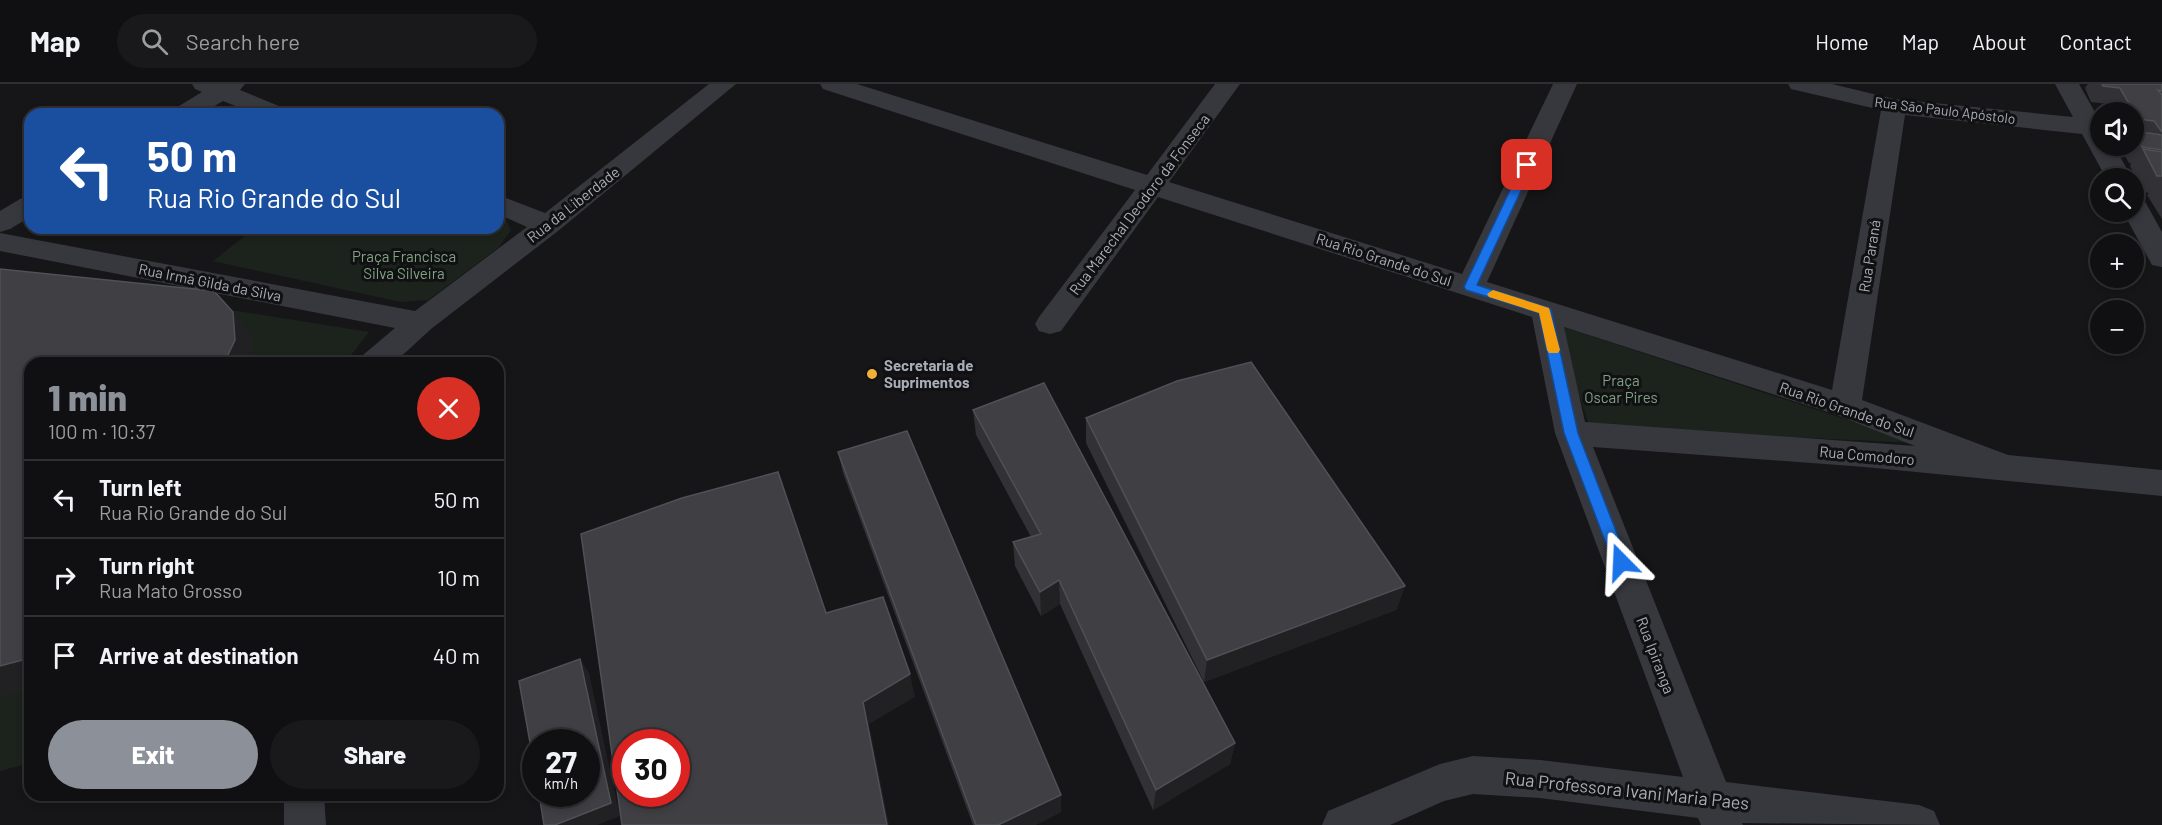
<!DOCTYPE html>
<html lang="en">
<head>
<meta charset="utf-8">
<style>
	body { margin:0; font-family:Barlow,sans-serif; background:#19191b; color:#f1f3f6; height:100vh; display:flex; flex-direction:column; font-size:22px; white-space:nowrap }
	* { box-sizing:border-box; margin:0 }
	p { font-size:20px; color:#9c9d9f }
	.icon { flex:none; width:33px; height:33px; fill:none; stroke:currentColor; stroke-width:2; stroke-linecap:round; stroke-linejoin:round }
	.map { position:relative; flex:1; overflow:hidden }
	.panel { position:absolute; left:24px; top:273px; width:480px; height:444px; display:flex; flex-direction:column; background:#101012; border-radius:18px; box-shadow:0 3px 9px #0003,0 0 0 2px #303032 }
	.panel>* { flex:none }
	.hud { position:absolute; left:24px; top:24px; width:480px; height:126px; border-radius:18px; box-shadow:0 3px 9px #0003,0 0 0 2px #303032; background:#1a4fa0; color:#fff; overflow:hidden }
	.tools { position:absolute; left:2090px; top:18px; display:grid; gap:12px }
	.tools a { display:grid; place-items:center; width:54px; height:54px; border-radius:50%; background:#101012; box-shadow:0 3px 9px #0003,0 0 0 2px #303032; font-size:30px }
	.speed { position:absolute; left:522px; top:645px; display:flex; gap:12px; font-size:30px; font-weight:700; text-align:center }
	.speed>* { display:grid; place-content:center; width:78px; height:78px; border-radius:50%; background:#101012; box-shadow:0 3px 9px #0003,0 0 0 2px #303032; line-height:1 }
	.speed small { font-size:15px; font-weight:400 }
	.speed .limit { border:9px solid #d22; background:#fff; color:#111 }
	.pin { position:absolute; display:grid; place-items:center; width:51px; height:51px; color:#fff; margin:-26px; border-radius:12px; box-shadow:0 3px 9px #0006 }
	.me { position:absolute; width:66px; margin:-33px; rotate:339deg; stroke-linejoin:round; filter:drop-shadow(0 0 4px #0008) }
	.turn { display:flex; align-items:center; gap:21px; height:126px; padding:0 24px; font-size:27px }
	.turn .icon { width:78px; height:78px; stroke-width:2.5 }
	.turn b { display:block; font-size:42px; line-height:51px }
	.round { display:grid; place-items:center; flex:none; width:63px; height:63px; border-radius:32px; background:#19191b }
	.overview { display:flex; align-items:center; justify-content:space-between; height:102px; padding:0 24px }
	h1 { font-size:36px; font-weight:800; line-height:45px; color:#8c9099 }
	.primary-button { display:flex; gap:12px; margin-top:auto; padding:12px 24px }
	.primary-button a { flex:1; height:69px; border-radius:36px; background:#8c9099; color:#fff; font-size:24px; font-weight:800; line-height:69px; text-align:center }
	.primary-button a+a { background:#19191b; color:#f1f3f6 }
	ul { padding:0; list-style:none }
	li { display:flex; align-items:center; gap:18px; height:78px; padding:0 24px; border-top:2px solid #303032 }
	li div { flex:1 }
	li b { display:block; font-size:22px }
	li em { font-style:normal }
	header { display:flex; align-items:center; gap:36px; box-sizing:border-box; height:84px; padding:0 30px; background:#101012; border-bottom:2px solid #303032 }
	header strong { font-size:28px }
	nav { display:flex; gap:33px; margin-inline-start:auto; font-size:21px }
	.search { width:420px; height:54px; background:#19191b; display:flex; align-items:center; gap:15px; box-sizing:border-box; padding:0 21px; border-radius:33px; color:#9c9d9f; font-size:22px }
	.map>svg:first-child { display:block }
	.green { fill:#1c231d }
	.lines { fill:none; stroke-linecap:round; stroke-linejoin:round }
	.minor { fill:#37383d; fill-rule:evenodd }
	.wall { fill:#323236 }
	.shaded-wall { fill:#212124 }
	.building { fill:#3f3f44; stroke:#4f5156; stroke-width:1.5; fill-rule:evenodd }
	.route { fill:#1a73e8; stroke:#114b97; stroke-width:1.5 }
	.slow { fill:#f59e0b }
	.poi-dot { fill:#f2b134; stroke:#111113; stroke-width:2 }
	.labels { text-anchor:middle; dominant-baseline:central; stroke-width:6; stroke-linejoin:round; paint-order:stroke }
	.far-street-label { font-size:14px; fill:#a8adb8; stroke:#111113 }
	.street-label { font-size:15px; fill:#a8adb8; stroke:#111113 }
	.park-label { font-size:15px; fill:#7fa381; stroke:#111113 }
	.poi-label { font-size:15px; font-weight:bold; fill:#a8adb8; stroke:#111113; text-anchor:start }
	.near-street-label { font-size:18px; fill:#a8adb8; stroke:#111113 }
</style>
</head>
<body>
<header>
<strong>Map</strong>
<div class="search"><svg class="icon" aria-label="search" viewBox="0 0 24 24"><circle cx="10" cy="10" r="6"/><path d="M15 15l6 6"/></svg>Search here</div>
<nav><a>Home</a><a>Map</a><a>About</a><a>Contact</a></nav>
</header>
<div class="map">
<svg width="2162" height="741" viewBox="0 0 2162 741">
	<rect width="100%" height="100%" fill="#161618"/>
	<g class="green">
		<path d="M498 128 504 131 511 146 498 164 428 216 401 218 213 177 255 144H498Z"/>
		<path d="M0 189 369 248 345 279H30V679L0 687Z"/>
		<path d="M1557 241 1918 359 1590 344Z"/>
	</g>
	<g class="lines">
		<g class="minor">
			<path d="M192 0H245L240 6 286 25 290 30H255L223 17 201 30H170L174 25 202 8 195 5Z"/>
			<path d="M709 0H736L558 147 431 245 394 279H359L363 271 395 244 0 167V149L415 227 527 143 498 130V111L545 129Z"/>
			<path d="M820 0H857L1147 91 1215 0H1240L1169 98 1462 190 1553 0H1577L1487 198 1832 306 1881 26 1791 5 1788 0H1832L1894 15 2073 33 2055 0H2079L2100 37V62H2114L2132 94H2106L2082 50 1905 31 1862 316 2008 371 2162 386V412L1865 383 1593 363 1726 698 1919 721 1934 727 1940 741 1742 739 1743 741H1701L1698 734 1540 714 1473 710 1444 717 1390 741H1322L1328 727 1440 680 1473 672 1540 676 1683 693 1555 349 1532 233 1158 113 1061 247 1050 250 1039 247 1035 240 1039 233 1135 106 823 5ZM1564 243 1834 330 1915 362 1585 338Z"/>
			<path d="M2133 111 2143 114 2162 148V183L2152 181 2123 128H2133Z"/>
			<path d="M30 112V133L10 145 0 148V127L20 115Z"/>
			<path d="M284 711H324L326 741H284Z"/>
		</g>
	</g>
	<g class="wall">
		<path d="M2088 0H2162V135L2147 111 2149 109 2143 108 2130 82 2131 79H2129L2120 63 2122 62H2133V28H2113L2108 20 2091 18 2085 4Z"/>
		<path d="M973 326 1235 659 1230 680 1153 726 1060 520 1041 532 1015 482 1013 458 1031 453 976 351Z"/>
		<path d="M1086 334 1405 502 1396 526 1204 598 1086 359Z"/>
		<path d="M838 368 1061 728 1035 741H973L843 389Z"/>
	</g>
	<g class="shaded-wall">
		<path d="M233 228 252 253 254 279H224Z"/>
		<path d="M1059 496 1060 520 1041 532 1040 508Z"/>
		<path d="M1405 502 1396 526 1204 598 1207 576Z"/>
		<path d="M30 574V605L0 612V582Z"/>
		<path d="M580 575 589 589 620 732 597 741H555Z"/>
		<path d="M910 590 915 613 869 640 889 741H887L863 618Z"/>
		<path d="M1235 659 1230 680 1153 726 1156 706Z"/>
		<path d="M1061 711V728L1035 741H998Z"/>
	</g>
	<g class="building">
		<path d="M2102 0H2162V7L2158 6 2162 11V48L2154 37 2138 35 2120 4 2103 2Z"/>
		<path d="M2133 47 2162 51V66L2142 63Z"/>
		<path d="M2143 65 2162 68V92H2157Z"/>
		<path d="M0 185 214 207 233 228 235 256 224 279H30V574L0 582Z"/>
		<path d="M1251 278 1405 502 1207 576 1086 334 1177 297Z"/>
		<path d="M1044 299 1235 659 1156 706 1059 496 1040 508 1013 458 1041 450 973 326Z"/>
		<path d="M907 347 1061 711 998 741H976L838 368Z"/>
		<path d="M778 388 826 529 883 513 910 590 863 618 887 741H622L581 450 682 414ZM626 658H676V710H626Z"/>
		<path d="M580 575 611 719 555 741H544L539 710H586V658H536V692L519 597Z"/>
	</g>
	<path class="route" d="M1527 78 1533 81 1477 201 1549 224 1551 226 1578 349 1628 478 1626 482H1615L1613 478 1564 349 1539 229 1466 206 1464 203 1522 81Z"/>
	<path class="slow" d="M1493 206 1549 224 1560 266 1558 269H1549L1547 266 1539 229 1489 213 1487 210Z"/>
	<circle class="poi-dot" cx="872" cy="290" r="6"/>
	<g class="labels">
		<g class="far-street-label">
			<text transform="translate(1945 26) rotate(7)">Rua São Paulo Apóstolo</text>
		</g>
		<g class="street-label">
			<text transform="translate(573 120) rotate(-38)">Rua da Liberdade</text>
			<text transform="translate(1139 120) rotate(-53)">Rua Marechal Deodoro da Fonseca</text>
			<text transform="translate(1869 172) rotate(-81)">Rua Paraná</text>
			<text transform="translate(1384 175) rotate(18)">Rua Rio Grande do Sul</text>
			<text transform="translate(210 198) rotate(11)">Rua Irmã Gilda da Silva</text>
			<text transform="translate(1847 325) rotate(19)">Rua Rio Grande do Sul</text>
			<text transform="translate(1867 371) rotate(5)">Rua Comodoro</text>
			<text transform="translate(1656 571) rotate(69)">Rua Ipiranga</text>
		</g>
		<g class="park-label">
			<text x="404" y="172">Praça Francisca<tspan x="404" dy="17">Silva Silveira</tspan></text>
			<text x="1621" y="296">Praça<tspan x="1621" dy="17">Oscar Pires</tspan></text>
		</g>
		<g class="poi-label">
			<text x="884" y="281">Secretaria de<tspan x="884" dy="17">Suprimentos</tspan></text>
		</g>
		<g class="near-street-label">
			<text transform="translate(1627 706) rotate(6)">Rua Professora Ivani Maria Paes</text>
		</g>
	</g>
</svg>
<div class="tools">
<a><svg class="icon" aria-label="sound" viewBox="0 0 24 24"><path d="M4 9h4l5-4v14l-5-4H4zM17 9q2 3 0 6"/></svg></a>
<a><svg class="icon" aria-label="search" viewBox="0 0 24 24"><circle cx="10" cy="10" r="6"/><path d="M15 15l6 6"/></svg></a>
<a>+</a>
<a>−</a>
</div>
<div class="speed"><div>27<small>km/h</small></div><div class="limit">30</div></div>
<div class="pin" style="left:1527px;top:81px;background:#d93025"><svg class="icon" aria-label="arrive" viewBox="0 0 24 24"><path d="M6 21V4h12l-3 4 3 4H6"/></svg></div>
<svg class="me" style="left:1621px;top:478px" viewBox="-20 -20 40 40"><path d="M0-17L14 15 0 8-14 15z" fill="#1a73e8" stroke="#fff" stroke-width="4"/></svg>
<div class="hud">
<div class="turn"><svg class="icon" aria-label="left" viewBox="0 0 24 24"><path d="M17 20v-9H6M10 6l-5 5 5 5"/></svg><div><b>50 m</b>Rua Rio Grande do Sul</div></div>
</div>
<section class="panel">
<div class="overview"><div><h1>1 min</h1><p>100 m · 10:37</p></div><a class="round" style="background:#d93025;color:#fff"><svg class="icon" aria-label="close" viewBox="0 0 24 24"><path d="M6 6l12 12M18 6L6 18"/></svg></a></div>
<ul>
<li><svg class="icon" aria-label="left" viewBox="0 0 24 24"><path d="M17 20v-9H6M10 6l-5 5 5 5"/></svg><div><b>Turn left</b><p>Rua Rio Grande do Sul</p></div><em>50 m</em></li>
<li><svg class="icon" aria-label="right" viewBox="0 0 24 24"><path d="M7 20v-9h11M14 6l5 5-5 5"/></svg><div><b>Turn right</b><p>Rua Mato Grosso</p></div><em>10 m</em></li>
<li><svg class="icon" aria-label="arrive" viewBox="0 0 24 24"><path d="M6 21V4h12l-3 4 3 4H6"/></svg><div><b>Arrive at destination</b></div><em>40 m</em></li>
</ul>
<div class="primary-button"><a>Exit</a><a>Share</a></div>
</section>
</div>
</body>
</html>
